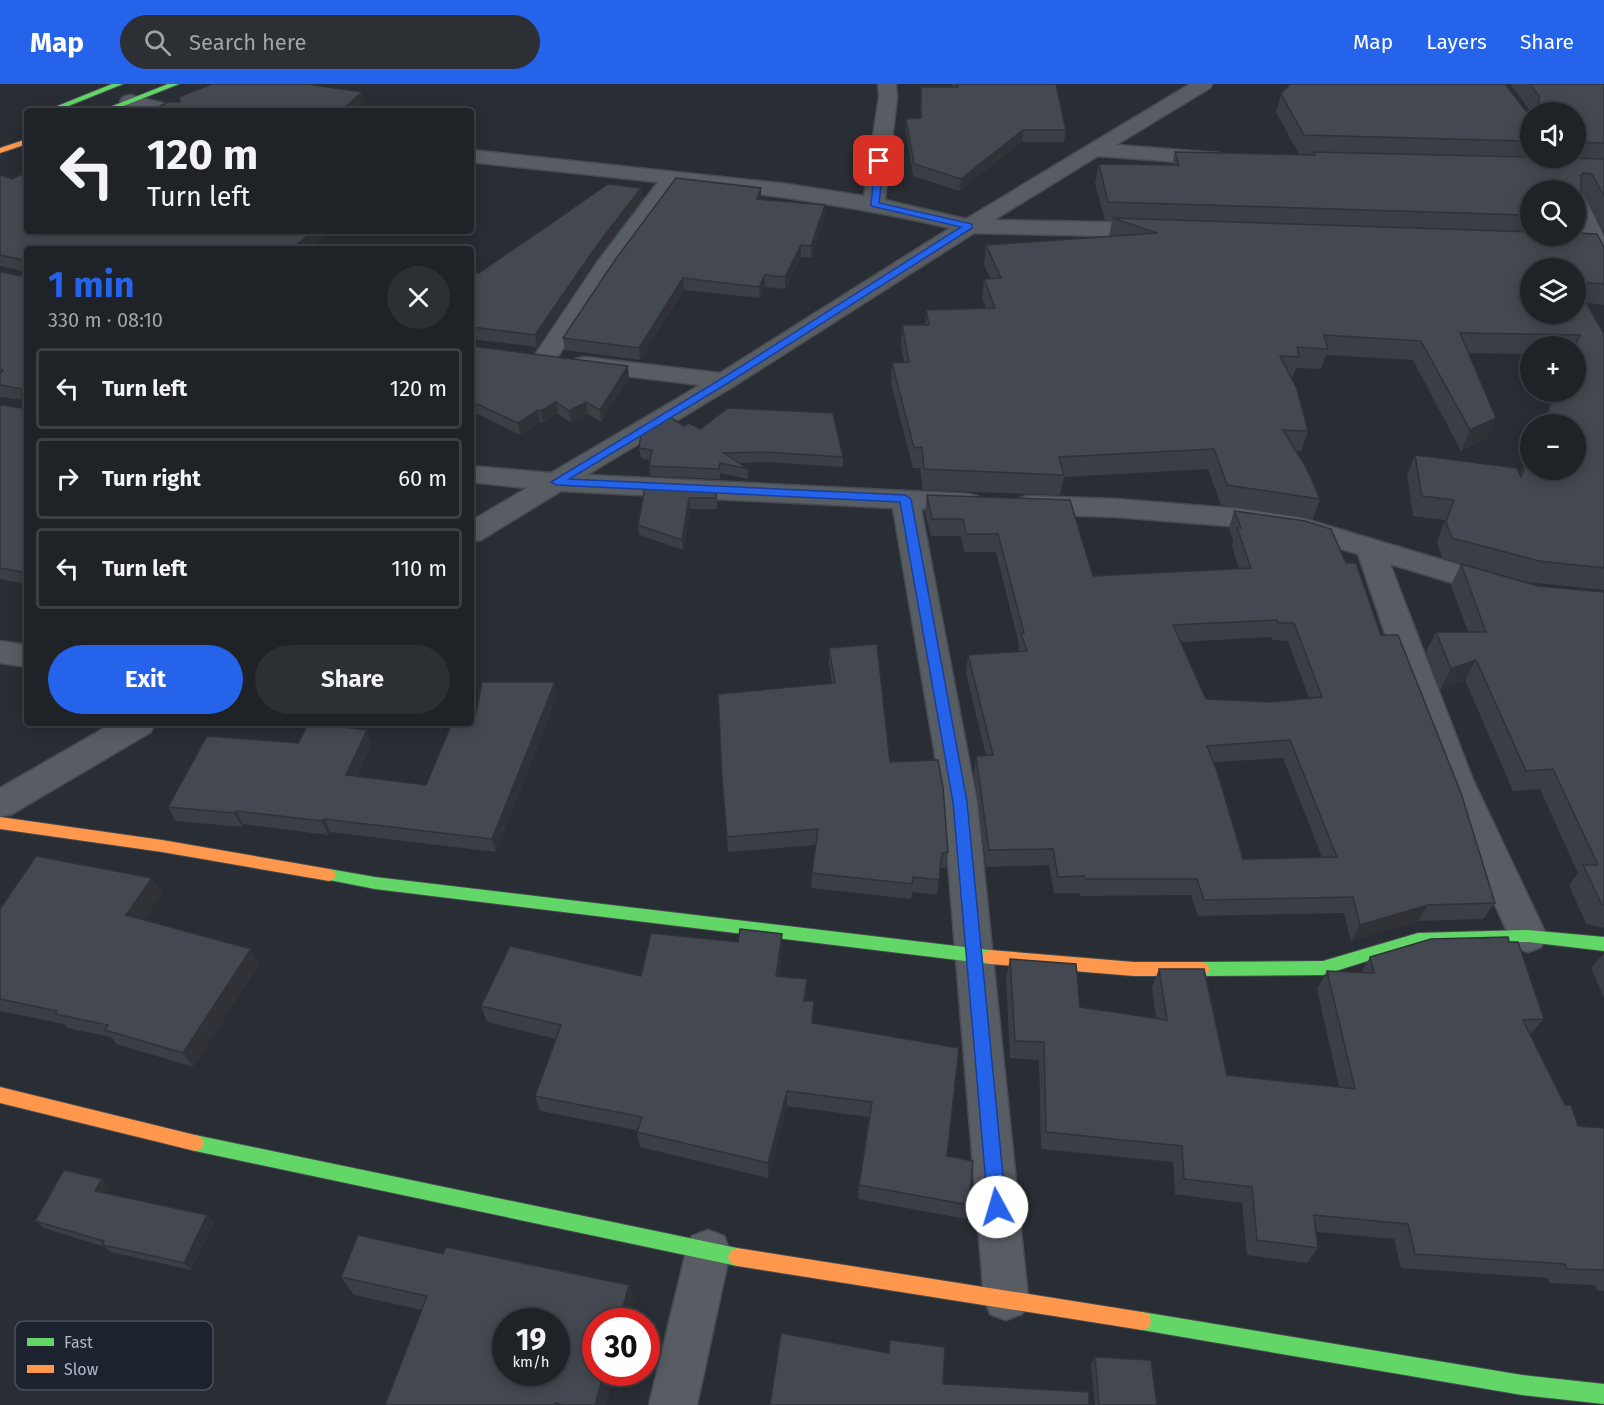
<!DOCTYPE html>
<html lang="en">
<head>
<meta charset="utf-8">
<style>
	body { margin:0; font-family:"Fira Sans",sans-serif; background:#2c2f33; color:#f1f3f6; height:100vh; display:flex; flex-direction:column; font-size:22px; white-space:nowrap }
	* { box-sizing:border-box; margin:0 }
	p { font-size:20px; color:#a1a4a7 }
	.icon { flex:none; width:33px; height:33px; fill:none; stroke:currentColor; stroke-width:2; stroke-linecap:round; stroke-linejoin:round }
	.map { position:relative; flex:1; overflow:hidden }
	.panel { position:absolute; left:24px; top:162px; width:450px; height:480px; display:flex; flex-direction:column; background:#1f2227; border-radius:6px; box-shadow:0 3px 15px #0003,0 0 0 2px #3c3f44 }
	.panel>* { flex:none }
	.guide { position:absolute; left:24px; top:24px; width:450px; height:126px; border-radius:6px; box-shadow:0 3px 15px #0003,0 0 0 2px #3c3f44; background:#1f2227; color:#f1f3f6; overflow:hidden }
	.controls { position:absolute; left:1520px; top:18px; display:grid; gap:12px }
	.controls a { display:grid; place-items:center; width:66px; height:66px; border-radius:50%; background:#1f2227; box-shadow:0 3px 15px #0003,0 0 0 2px #3c3f44; font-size:30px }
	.speed { position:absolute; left:492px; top:1224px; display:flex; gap:12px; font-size:30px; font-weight:700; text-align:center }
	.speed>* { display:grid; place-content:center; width:78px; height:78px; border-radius:50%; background:#1f2227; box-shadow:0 3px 15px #0003,0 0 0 2px #3c3f44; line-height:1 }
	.speed small { font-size:15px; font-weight:400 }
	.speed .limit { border:9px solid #d22; background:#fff; color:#111 }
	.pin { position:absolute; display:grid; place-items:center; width:51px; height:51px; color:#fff; margin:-26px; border-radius:12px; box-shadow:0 3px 9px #0006 }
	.me { position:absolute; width:66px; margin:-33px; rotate:354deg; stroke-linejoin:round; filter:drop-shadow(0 0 4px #0008) }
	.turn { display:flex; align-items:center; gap:21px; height:126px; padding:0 24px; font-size:27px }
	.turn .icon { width:78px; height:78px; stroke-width:2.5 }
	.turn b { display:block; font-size:42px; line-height:51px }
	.round { display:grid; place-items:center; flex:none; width:63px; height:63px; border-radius:32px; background:#2c2f33 }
	.headline { display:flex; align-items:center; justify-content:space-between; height:102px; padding:0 24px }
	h1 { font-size:36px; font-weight:700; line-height:45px; color:#2563eb }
	.primary-button { display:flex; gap:12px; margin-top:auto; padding:12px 24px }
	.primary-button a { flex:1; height:69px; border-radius:36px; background:#2563eb; color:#fff; font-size:24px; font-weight:700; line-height:69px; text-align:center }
	.primary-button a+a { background:#2c2f33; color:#f1f3f6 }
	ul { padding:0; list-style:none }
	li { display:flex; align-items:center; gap:18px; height:81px; margin:0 12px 9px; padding:0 12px; border:3px solid #3c3f44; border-radius:6px }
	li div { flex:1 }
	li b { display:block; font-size:22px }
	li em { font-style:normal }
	header { display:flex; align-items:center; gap:36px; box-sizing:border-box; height:84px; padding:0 30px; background:#2563eb; color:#fff }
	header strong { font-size:28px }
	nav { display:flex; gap:33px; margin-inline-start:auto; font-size:21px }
	.search { width:420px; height:54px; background:#2c2f33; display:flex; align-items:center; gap:15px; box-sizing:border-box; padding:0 21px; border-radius:33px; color:#a1a4a7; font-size:22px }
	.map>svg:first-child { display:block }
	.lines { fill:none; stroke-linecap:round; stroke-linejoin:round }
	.street-casing { stroke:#464a51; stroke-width:3 }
	.fast-casing { stroke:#464a51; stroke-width:2 }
	.slow-casing { stroke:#464a51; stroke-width:2 }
	.street { fill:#585c63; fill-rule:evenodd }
	.fast { fill:#63d668; fill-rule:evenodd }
	.slow { fill:#ff974d; fill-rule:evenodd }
	.wall { fill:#3a3e45; fill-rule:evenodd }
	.shaded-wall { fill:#303238 }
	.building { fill:#444850; stroke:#303238; stroke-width:1.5; fill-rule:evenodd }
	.route { fill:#2563eb; stroke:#184099; stroke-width:1.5 }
	.key { fill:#1c232f; stroke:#49505c; stroke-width:1.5 }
	.key-label { font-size:16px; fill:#b2b9c6 }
</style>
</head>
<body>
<header>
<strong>Map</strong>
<div class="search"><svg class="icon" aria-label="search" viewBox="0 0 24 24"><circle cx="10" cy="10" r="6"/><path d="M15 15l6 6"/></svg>Search here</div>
<nav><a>Map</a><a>Layers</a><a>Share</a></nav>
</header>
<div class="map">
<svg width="1604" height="1321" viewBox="0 0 1604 1321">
	<rect width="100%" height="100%" fill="#292d34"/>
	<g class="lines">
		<g class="street-casing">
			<g id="street">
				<path d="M878 0H896L897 13 885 116 966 135 1190 0H1212L1210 4 1116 61 1218 69 1225 71 1228 75 1225 79 1218 81 1098 72 994 136 1156 139 1164 141 1167 146 1164 151 1156 153 974 149 734 302 587 391 969 410 979 413 983 419 979 425 969 428 921 425 977 718 1028 1214 1022 1230 1006 1236 990 1230 984 1214 943 718 893 424 561 407 481 456 471 458V437L527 404 471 398V382L551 389 700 301 584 287 575 285 572 280 575 275 584 273 720 289 950 144C859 123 771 111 678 100L614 186 553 280 544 282 535 280 532 275 598 177 658 98 471 78V66L787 100 864 112 879 13Z"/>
				<path d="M130 11 179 23 182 27H148L123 21 120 17 123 13Z"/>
				<path d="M1575 110 1583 111 1586 116 1604 153V183L1596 181 1593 176 1575 138Z"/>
				<path d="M1027 412 1116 415 1242 425 1302 434 1509 496 1514 503 1509 510 1499 513 1390 480 1473 696 1547 852 1541 863 1528 868 1515 863 1509 852 1439 696 1390 564 1358 470 1299 452 1242 443 1116 433 1027 430 1017 427 1013 421 1017 415Z"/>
				<path d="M0 557 27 561V583L0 579Z"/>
				<path d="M113 639H155L151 648 12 730 0 733V704Z"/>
				<path d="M708 1146 724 1152 730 1168 697 1321H649L686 1168 692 1152Z"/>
			</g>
		</g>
		<g class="fast-casing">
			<g id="fast">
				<path d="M112 0H123L56 27H45Z"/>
				<path d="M168 0H179L111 27H100Z"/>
				<path d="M329 785 375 793 990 866 995 868 998 873 995 878 990 880 375 805 324 795 322 791 324 787Z"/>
				<path d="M1528 846 1604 853V867L1528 858 1418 861 1323 891 1202 892 1197 890 1194 885 1197 880 1202 878 1323 877 1418 849Z"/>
				<path d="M195 1051 737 1164 743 1167 746 1173 743 1179 737 1182 195 1067 189 1065 186 1059 189 1053Z"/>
				<path d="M1142 1228 1522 1291 1604 1300V1320L1522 1311 1142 1246 1135 1244 1133 1237 1135 1230Z"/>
			</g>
		</g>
		<g class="slow-casing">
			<g id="slow">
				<path d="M27 55V60L0 69V64Z"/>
				<path d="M0 733 162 756 329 785 334 787 336 791 334 795 329 797 162 768 0 745Z"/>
				<path d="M990 866 1134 878H1202L1207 880 1210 885 1207 890 1202 892H1134L990 880 985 878 982 873 985 868Z"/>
				<path d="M0 1003 195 1051 201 1053 204 1059 201 1065 195 1067 0 1019Z"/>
				<path d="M737 1164 1142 1228 1149 1230 1151 1237 1149 1244 1142 1246 737 1182 731 1179 728 1173 731 1167Z"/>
			</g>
		</g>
		<use href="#street" class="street"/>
		<use href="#fast" class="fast"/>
		<use href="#slow" class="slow"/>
	</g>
	<g class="wall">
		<path d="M951 0H1056L1066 46 1064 58H1022L959 107 913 92 906 47V35L920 34 921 3H952Z"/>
		<path d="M1510 0H1604V148L1583 109H1581V119L1587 133 1580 149 1604 163V221L1587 219 1604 250V506L1527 498 1442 474 1437 458 1445 436 1413 432 1407 391 1415 371 1520 391 1530 367V386L1575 340H1541L1555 308H1575V262H1530V270L1468 269 1487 355 1461 367 1413 276 1326 271 1321 285 1296 284 1293 293H1291L1308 347 1301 367H1296L1320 415 1313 435 1221 421 1208 385 1064 393 1060 411 923 406 920 384H913L891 299 892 279 904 278 901 261 902 241H925L926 226 986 224 982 214 984 195 990 194 984 181 986 161 1109 152 1112 137H1105L1095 99 1099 80 1172 81 1175 68 1313 71 1299 70 1276 28 1281 10 1529 31H1530V74H1575V28H1531ZM1530 106H1575V152H1530Z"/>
		<path d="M0 91 27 147H330L309 165H27V500L0 495V321L22 324V316L0 313V188L23 192V187L0 182Z"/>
		<path d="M641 104 643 115 596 176 537 263 471 255V187L479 189Z"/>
		<path d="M761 116 825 132 811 174 801 173 785 205 765 203 760 214 684 206 640 276 565 266 563 254Z"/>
		<path d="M471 262 629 294 601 338 588 330 571 339 558 330 543 339 540 338 520 351 471 327Z"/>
		<path d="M684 342 843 373V383L765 378 739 379 748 385V395L720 389V395L650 392 649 382 650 376 641 374 639 364Z"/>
		<path d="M645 403 717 407V425H690L683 466 639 451 638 441Z"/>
		<path d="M927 411 1093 492 1239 485 1232 462 1233 456 1229 444 1234 427 1346 479 1381 551 1495 819 1483 835 1418 837 1351 857 1344 829 1198 832 1191 811 1080 812V809H1054L1049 781 986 783 974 689 976 672H986L966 589 968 571 1018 568 1019 560 996 468H964L961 452H931L925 428ZM1271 553 1272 556 1288 557 1309 614 1270 618 1206 615 1181 558ZM1283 674 1322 773 1243 775 1214 678Z"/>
		<path d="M1461 480 1538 502 1604 508V844L1586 840 1569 801 1578 789 1540 705 1513 707 1465 596 1440 606 1426 568 1436 548H1468L1451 501Z"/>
		<path d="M829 564 890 678 948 768 946 784H940L937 811 912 808 911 815 811 804 812 789 816 761 728 768 723 710 832 599 829 580Z"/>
		<path d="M557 612 496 768 330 748 328 751 243 740 242 743 176 737 168 723 298 659 367 646 372 659 357 692 426 701 475 635Z"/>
		<path d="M152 794 162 809 143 836 260 880 193 983 116 960 111 953 67 944 64 940 0 927V825Z"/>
		<path d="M1509 858 1544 935 1530 951 1565 1021 1578 1042 1604 1044V1207L1597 1206 1595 1201 1549 1199 1548 1194 1401 1184 1394 1155 1316 1148 1318 1164 1307 1179 1247 1171 1242 1119 1175 1110 1173 1078 1041 1065 1039 976 1010 974 1006 894 1010 875 1080 923 1156 934 1152 903 1159 885 1227 991 1339 1003 1317 905 1327 887 1361 889 1370 873Z"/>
		<path d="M782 867 779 892 807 911 806 917H814L813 939 947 1072 969 1121 966 1135 858 1115 859 1101 869 1033 787 1022 768 1094 640 1063 637 1048V1046L540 1027 535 1012 556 955 487 938 481 922 641 892Z"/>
		<path d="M1604 869V914L1591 884Z"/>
		<path d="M110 1103 106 1109 207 1131 214 1138 191 1186 111 1168 105 1163 44 1144 35 1137Z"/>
		<path d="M443 1170 629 1201 634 1219 596 1288H615L606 1321H385L422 1226 354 1211 341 1193Z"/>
		<path d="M1095 1273 1157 1321H1095L1091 1280Z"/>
	</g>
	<g class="shaded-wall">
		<path d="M362 8 365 19 356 27H341Z"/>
		<path d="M1023 46 1022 58 959 107 961 95Z"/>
		<path d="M641 104 643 115 596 176 537 263 535 251 595 164Z"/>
		<path d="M761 104V115L757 127V115Z"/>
		<path d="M825 121V132L811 174V162Z"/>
		<path d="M313 147H330L309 165H292Z"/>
		<path d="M801 161V173L785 205V193Z"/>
		<path d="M765 191V203L760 214 759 203Z"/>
		<path d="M683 194 684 206 640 276 639 264Z"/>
		<path d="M628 282 629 294 601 338 600 326Z"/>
		<path d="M556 318 558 330 543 339 541 327Z"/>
		<path d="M586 318 588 330 571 339 569 327Z"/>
		<path d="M538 326 540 338 520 351 518 339Z"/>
		<path d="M1496 334 1487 355 1461 367 1470 346Z"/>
		<path d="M689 414 690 425 683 466 682 456Z"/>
		<path d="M1476 576 1465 596 1440 606 1451 585Z"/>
		<path d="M555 598 557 612 496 768 492 755Z"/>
		<path d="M367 646 372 659 351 704 346 691Z"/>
		<path d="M236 727 243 740 242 743 234 729Z"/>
		<path d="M324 735 330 748 328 751 322 737Z"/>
		<path d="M152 794 162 809 136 846 126 831Z"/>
		<path d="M1428 821 1418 837 1351 857 1360 841Z"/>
		<path d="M782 850V867L776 908V892Z"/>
		<path d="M251 865 260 880 193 983 183 969Z"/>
		<path d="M807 895V911L804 933V917Z"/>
		<path d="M787 1007V1022L768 1094V1079Z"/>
		<path d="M102 1095 110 1103 103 1114 95 1107Z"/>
		<path d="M207 1131 214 1138 191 1186 184 1179Z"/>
		<path d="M629 1201 634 1219 629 1238H619Z"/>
		<path d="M604 1288H615L606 1321H595Z"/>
	</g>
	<g class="building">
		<path d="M212 0H307L362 8 341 27H150L168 18H180L179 13Z"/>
		<path d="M957 0H1056L1066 46H1023L961 95 914 80 906 35 921 34V3H958Z"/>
		<path d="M1290 0H1505L1529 31H1530V57L1304 51 1281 10Z"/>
		<path d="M1530 0H1604V59L1575 58V28H1539V12Z"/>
		<path d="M1175 68 1315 71 1313 68 1604 75V112L1592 90 1584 89 1581 91V119L1587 133 1575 132V106H1530V131L1108 118 1099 80 1179 81Z"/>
		<path d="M27 88V147H313L292 165H27V489L0 484V321L22 324V305L0 301V289L3 286 0 285V188L23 192 24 176 0 171V91L12 95Z"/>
		<path d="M676 94 761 104 757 115 825 121 811 162 801 161 785 193 765 191 759 203 683 194 639 264 563 254 615 176Z"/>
		<path d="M608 100 641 104 595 164 535 251 471 243V187L479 189Z"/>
		<path d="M1113 134 1530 148V152H1575V149L1597 150 1604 163V200L1575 198V184H1530V230H1575V199L1604 250V484L1539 477 1452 454 1446 438 1454 416 1422 412 1415 371 1517 384 1521 393 1530 371V386H1575V340H1543L1556 308H1575V262L1580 251 1460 249 1496 334 1470 346 1421 257 1324 251 1328 265 1297 263 1299 273 1280 272 1297 305 1308 347 1283 346 1307 385 1320 415 1227 401 1214 365 1059 373 1064 391 924 385 922 363 914 364 892 279 909 278 902 241H929L926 226 995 224 984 195 1001 194 986 161 1157 149Z"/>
		<path d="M471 262 628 282 600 326 586 318 569 327 556 318 541 327 538 326 518 339 471 317Z"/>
		<path d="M728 324 833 329 843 373 765 368 724 369 748 385 720 379 719 385 649 382 652 366 639 364 641 350 670 333 684 342 689 339 700 345Z"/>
		<path d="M645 403 717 407 716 414H689L682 456 638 441Z"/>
		<path d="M927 411 1070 416 1093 492 1251 484 1237 444H1241L1234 427 1305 437 1331 445 1346 479H1356L1381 551H1398L1461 709 1495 819 1428 821 1360 841 1353 813 1204 816 1197 795H1085L1084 792 1058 793 1053 765 989 766 976 672 993 671 968 571 1027 567 1021 549H1024L998 450H966L963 435H932ZM1277 536 1278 539H1294L1322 613 1270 618 1206 615 1173 541ZM1290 656 1337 773 1243 775 1217 687 1207 662Z"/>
		<path d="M1461 480 1538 502 1604 508V821H1602L1583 781H1598L1553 685 1526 687 1476 576 1451 585 1436 548H1486Z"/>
		<path d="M877 560 890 678 938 676 943 703 948 768 942 769 939 796 913 793 912 800 812 789 818 745 727 753 722 694 718 610 835 599 829 564Z"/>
		<path d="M482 598H555L492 755 324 735 322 737 236 727 234 729 168 723 207 652 298 659 309 639 367 646 346 691 426 701 452 639H471V635H475Z"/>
		<path d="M36 772 152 794 126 831 251 865 183 969 105 946 108 941 55 930 57 927 0 915V825Z"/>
		<path d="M740 845 782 850 776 892 807 895 804 917H814L812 939 959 964 947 1072 973 1077 969 1121 859 1101 872 1018 787 1007 768 1079 637 1048 642 1033 535 1012 561 941 481 922 510 862 641 892 651 849 738 858Z"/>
		<path d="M1508 853 1509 858H1518L1544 935 1523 936 1565 1021H1571L1578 1042 1604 1044V1186L1567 1185 1565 1180 1415 1170 1408 1140 1314 1131 1318 1164 1257 1156 1252 1103 1184 1095 1182 1062 1046 1048 1044 958 1015 957 1010 875 1076 880 1080 923 1167 936 1159 885H1204L1227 991 1355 1005 1327 887 1374 889 1370 873 1431 855Z"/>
		<path d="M64 1086 102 1095 95 1107 207 1131 184 1179 103 1161 104 1157 35 1137Z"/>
		<path d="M358 1151 443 1170 446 1163 629 1201 619 1238H596V1288H604L595 1321H563L555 1319 554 1321H385L427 1212 341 1193ZM506 1238H556V1288H506Z"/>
		<path d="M781 1249 889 1269 890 1256 945 1263 943 1300 1089 1308V1321H770Z"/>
		<path d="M1095 1273 1151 1276 1157 1321H1099Z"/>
	</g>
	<path class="route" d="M879 75 884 77 879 119 972 140V144L728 299 569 395 905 411 911 415 967 718 1006 1123 1004 1129 997 1131 991 1129 988 1123 953 718 900 418 556 401 551 398 721 295 961 143 871 122 875 77Z"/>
	<rect x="15" y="1237" width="198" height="69" rx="9" class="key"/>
	<rect x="27" y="1254" width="27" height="8" fill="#63d668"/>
	<rect x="27" y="1281" width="27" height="8" fill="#ff974d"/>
	<g class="key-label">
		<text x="64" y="1264">Fast</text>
		<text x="64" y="1291">Slow</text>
	</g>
</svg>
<div class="controls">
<a><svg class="icon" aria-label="sound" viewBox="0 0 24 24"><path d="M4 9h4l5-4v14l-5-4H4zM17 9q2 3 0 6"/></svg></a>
<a><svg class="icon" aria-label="search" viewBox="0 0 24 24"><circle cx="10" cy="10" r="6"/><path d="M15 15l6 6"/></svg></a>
<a><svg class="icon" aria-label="layers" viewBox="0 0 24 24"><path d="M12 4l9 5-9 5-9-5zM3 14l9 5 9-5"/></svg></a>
<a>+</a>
<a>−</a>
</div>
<div class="speed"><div>19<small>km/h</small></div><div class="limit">30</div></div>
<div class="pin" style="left:879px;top:77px;background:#d93025"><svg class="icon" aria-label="arrive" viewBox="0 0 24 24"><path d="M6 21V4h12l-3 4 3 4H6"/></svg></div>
<svg class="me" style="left:997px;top:1123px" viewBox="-20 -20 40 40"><circle r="19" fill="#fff"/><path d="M0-13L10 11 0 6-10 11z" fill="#2563eb"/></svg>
<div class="guide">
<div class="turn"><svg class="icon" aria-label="left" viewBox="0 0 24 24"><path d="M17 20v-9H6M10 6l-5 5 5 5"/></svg><div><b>120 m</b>Turn left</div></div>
</div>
<section class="panel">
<div class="headline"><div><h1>1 min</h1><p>330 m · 08:10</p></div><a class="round"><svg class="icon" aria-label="close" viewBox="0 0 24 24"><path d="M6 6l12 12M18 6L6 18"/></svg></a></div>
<ul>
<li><svg class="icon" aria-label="left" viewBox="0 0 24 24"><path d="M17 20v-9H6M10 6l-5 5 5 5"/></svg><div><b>Turn left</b></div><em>120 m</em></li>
<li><svg class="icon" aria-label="right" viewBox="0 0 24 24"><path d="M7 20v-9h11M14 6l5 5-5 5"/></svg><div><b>Turn right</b></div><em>60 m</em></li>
<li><svg class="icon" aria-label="left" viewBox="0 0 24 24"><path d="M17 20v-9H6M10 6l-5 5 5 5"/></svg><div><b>Turn left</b></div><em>110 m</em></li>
</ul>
<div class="primary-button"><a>Exit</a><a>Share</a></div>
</section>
</div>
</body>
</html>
